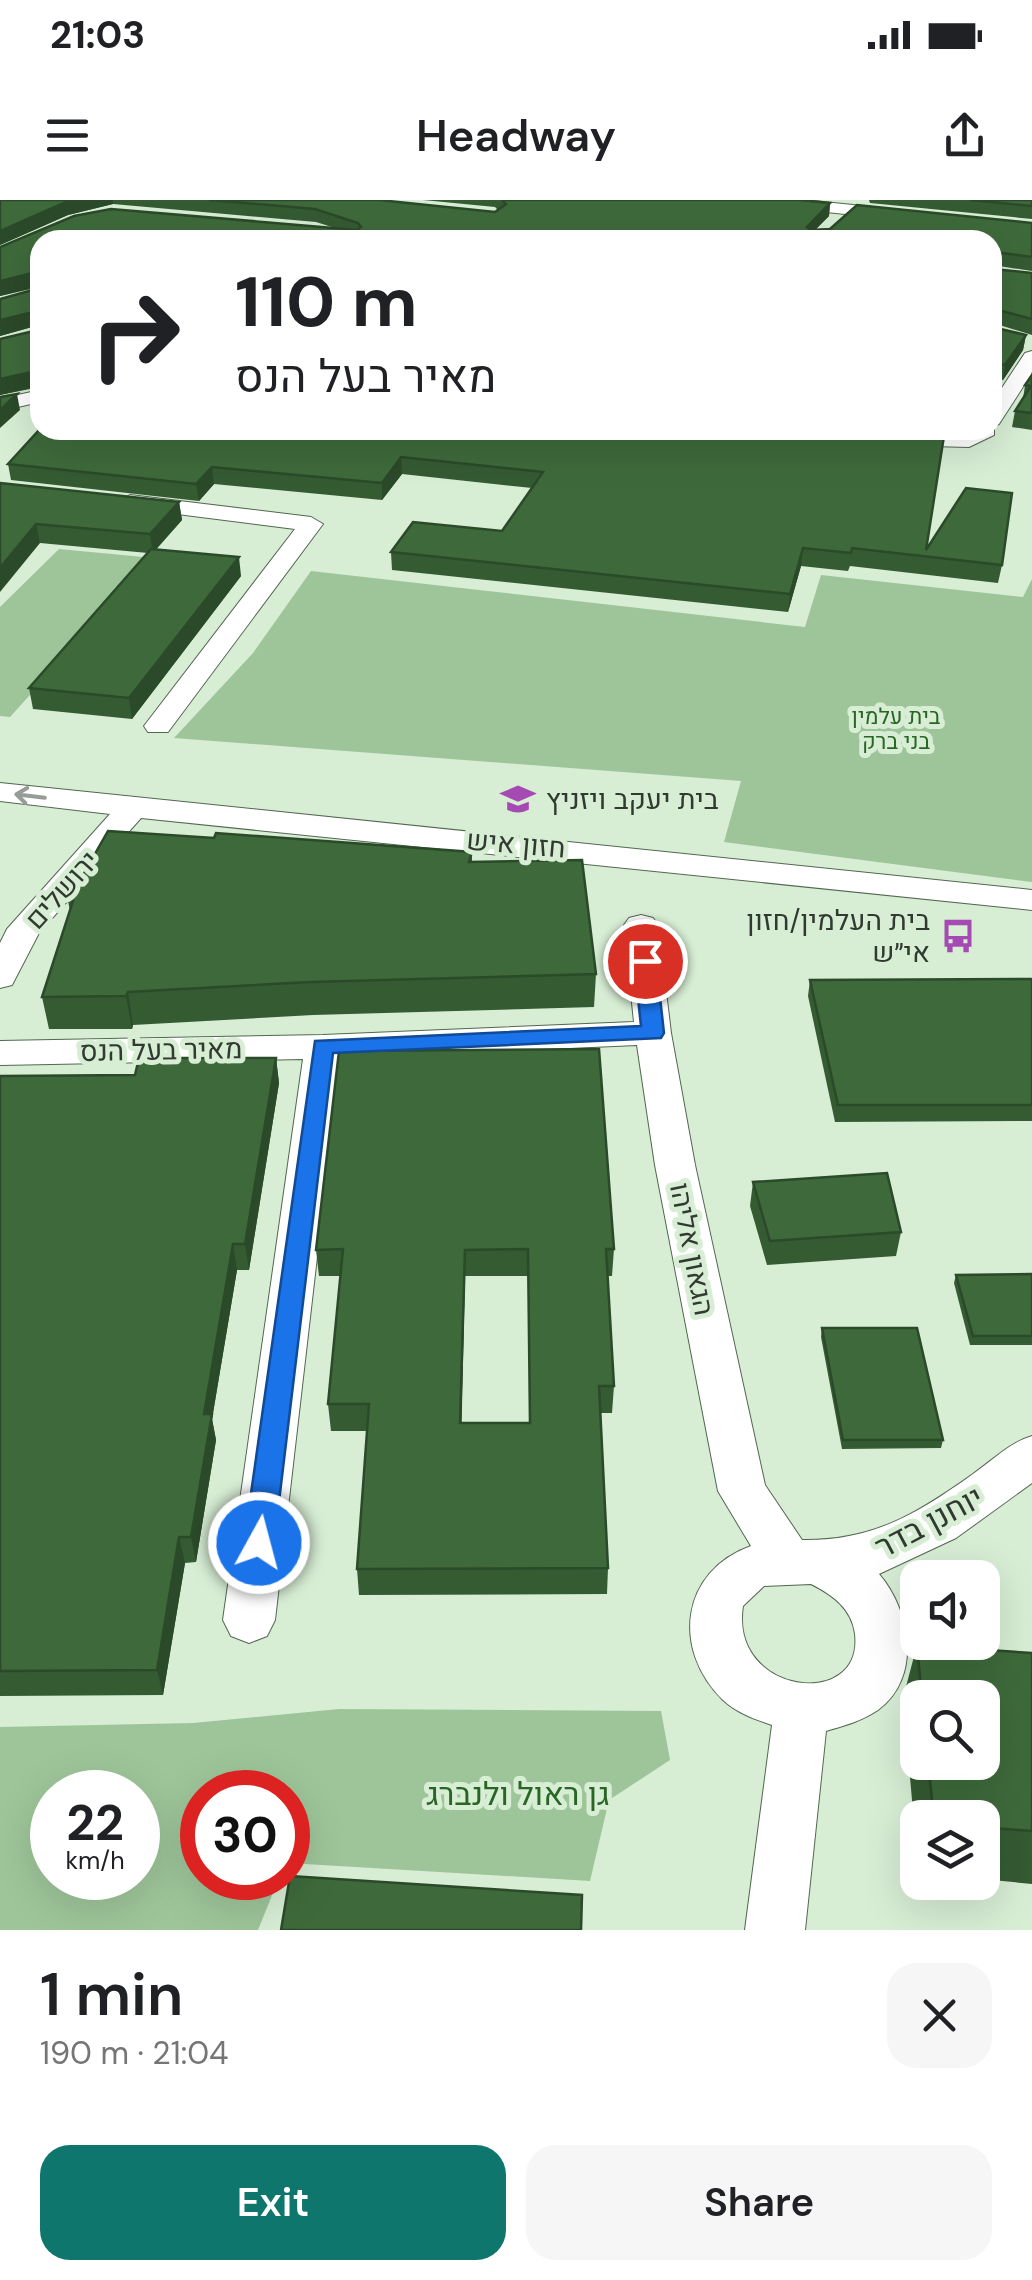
<!DOCTYPE html>
<html lang="en">
<head>
<meta charset="utf-8">
<style>
	body { margin:0; font-family:"DM Sans",Heebo,sans-serif; background:#f6f6f6; color:#202124; height:100vh; display:flex; flex-direction:column; font-size:38px; white-space:nowrap }
	* { box-sizing:border-box; margin:0 }
	p { font-size:32px; color:#757577 }
	.icon { flex:none; width:55px; height:55px; fill:none; stroke:currentColor; stroke-width:2; stroke-linecap:round; stroke-linejoin:round }
	.map { position:relative; height:1730px; overflow:hidden }
	.side { display:flex; flex-direction:column; background:#fff; flex:1 }
	.side>* { flex:none }
	.top-card { position:absolute; left:30px; top:30px; width:972px; height:210px; border-radius:30px; box-shadow:0 10px 40px #0002; background:#fff; color:#202124; overflow:hidden }
	.buttons { position:absolute; left:900px; top:1360px; display:grid; gap:20px }
	.buttons a { display:grid; place-items:center; width:100px; height:100px; border-radius:20px; background:#fff; box-shadow:0 10px 40px #0002; font-size:50px }
	.speed { position:absolute; left:30px; top:1570px; display:flex; gap:20px; font-size:50px; font-weight:700; text-align:center }
	.speed>* { display:grid; place-content:center; width:130px; height:130px; border-radius:50%; background:#fff; box-shadow:0 10px 40px #0002; line-height:1 }
	.speed small { font-size:25px; font-weight:400 }
	.speed .limit { border:15px solid #d22; background:#fff; color:#111 }
	.pin { position:absolute; display:grid; place-items:center; width:85px; height:85px; color:#fff; margin:-42px; border:5px solid #fff; border-radius:50%; box-shadow:0 2px 10px #0007 }
	.me { position:absolute; width:110px; margin:-55px; rotate:7deg; stroke-linejoin:round; filter:drop-shadow(0 0 8px #0008) }
	.turn { display:flex; align-items:center; gap:35px; height:210px; padding:0 40px; font-size:45px }
	.turn .icon { width:130px; height:130px; stroke-width:2.5 }
	.turn b { display:block; font-size:70px; line-height:85px }
	.round { display:grid; place-items:center; flex:none; width:105px; height:105px; border-radius:30px; background:#f6f6f6 }
	.overview { display:flex; align-items:center; justify-content:space-between; height:170px; padding:0 40px }
	h1 { font-size:60px; font-weight:600; line-height:75px }
	.cta { display:flex; gap:20px; margin-top:auto; padding:20px 40px }
	.cta a { flex:1; height:115px; border-radius:30px; background:#0f766e; color:#fff; font-size:40px; font-weight:600; line-height:115px; text-align:center }
	.cta a+a { background:#f6f6f6; color:#202124 }
	.status { display:flex; justify-content:space-between; align-items:center; height:70px; padding:0 50px; background:#fff; direction:ltr }
	.status svg { height:28px; fill:currentColor }
	header { display:flex; justify-content:space-between; align-items:center; height:130px; padding:0 40px; background:#fff; font-size:45px; font-weight:600 }
	.map>svg:first-child { display:block }
	.green { fill:#9ec59a; fill-rule:evenodd }
	.lines { fill:none; stroke-linecap:round; stroke-linejoin:round }
	.minor-casing { stroke:#536751; stroke-width:2 }
	.minor { fill:#fff; fill-rule:evenodd }
	.wall { fill:#355b33; fill-rule:evenodd }
	.shaded-wall { fill:#2b4a29 }
	.building { fill:#3e6a3b; stroke:#2b4a29; stroke-width:2.5; fill-rule:evenodd }
	.oneway { stroke:#989c98 }
	.route { fill:#1a73e8; stroke:#114b97; stroke-width:2.5 }
	.labels { text-anchor:middle; dominant-baseline:central; stroke-width:10; stroke-linejoin:round; paint-order:stroke }
	.far-park-label { font-size:22px; fill:#296625; stroke:#d7edd4 }
	.poi-label { font-size:28px; fill:#313a30; stroke:#d7edd4; text-anchor:start }
	.street-label { font-size:28px; fill:#313a30; stroke:#d7edd4 }
	.near-street-label { font-size:32px; fill:#313a30; stroke:#d7edd4 }
	.near-park-label { font-size:32px; fill:#296625; stroke:#d7edd4 }
</style>
</head>
<body>
<div class="status"><b>21:03</b><svg viewBox="0 0 49 12"><path d="M0 12V9h3v3zM5 12V6h3v6zM10 12V3h3v9zM15 12V0h3v12zM26 1h20v11H26zM47 4h2v5h-2z"/></svg></div>
<header><svg class="icon" aria-label="menu" viewBox="0 0 24 24"><path d="M4 6h16M4 12h16M4 18h16"/></svg>Headway<svg class="icon" aria-label="share" viewBox="0 0 24 24"><path d="M12 15V3M7 8l5-5 5 5M5 13v7h14v-7"/></svg></header>
<div class="map">
<svg width="1032" height="1730" viewBox="0 0 1032 1730">
	<rect width="100%" height="100%" fill="#d7edd4"/>
	<g class="green">
		<path d="M59 349 154 358 10 517 0 516V407Z"/>
		<path d="M311 371 805 427 821 375 1023 397 1032 379V682L724 642 741 581 174 538 253 453Z"/>
		<path d="M339 1509 661 1511 670 1560 609 1600 590 1681 288 1663V1592H202V1678H279L258 1730H0V1527L193 1523ZM52 1592H138V1678H52Z"/>
	</g>
	<g class="lines">
		<g class="minor-casing">
			<g id="minor">
				<path d="M752 0H804L902 10 910 15 902 20 760 5Z"/>
				<path d="M1032 151V173L999 224 994 226V235L969 247 893 245 882 239 893 233 965 234 971 230H992V203L1025 153Z"/>
				<path d="M40 190V202L0 211V199Z"/>
				<path d="M130 295 311 317 323 324 168 532H148L144 526 295 329 122 307 118 302Z"/>
				<path d="M0 583 1032 690V710L141 618 39 733 12 785 0 788V743L7 729 110 614 0 601Z"/>
				<path d="M641 715 653 718 658 725 671 833 695 965 765 1285 802 1340C873 1341 917 1314 973 1274 993 1260 1009 1243 1032 1236V1283L956 1338 879 1374C911 1411 922 1478 878 1510 862 1521 843 1526 826 1531L805 1730H745L772 1525C754 1519 737 1513 723 1500 671 1449 681 1371 751 1346L718 1291 655 965 637 845 340 858 275 1420 267 1436 249 1443 231 1436 223 1420 303 859 0 865V841L323 835 634 822 624 725 629 718ZM811 1384C833 1395 852 1409 855 1434 864 1511 729 1495 743 1406L764 1386Z"/>
			</g>
		</g>
		<use href="#minor" class="minor"/>
	</g>
	<g class="wall">
		<path d="M0 0H379L495 12 498 10 495 7 423 0H800L830 3 829 16 815 30 830 29 857 5 1032 23V71L992 65V40H40V87L0 96V47L74 16 111 9 335 28 316 22 113 4 68 15 0 45Z"/>
		<path d="M869 0H1032V19L870 3Z"/>
		<path d="M994 69 1032 73V135L993 123Z"/>
		<path d="M40 88V187L0 195V139L38 130 39 125 0 136Z"/>
		<path d="M992 127 1026 135 1023 150 1003 180 992 179Z"/>
		<path d="M1032 171V230L1012 227 1015 211 1023 199 1025 185 1031 177Z"/>
		<path d="M858 230 926 350 1002 365 998 383 850 366 848 371 801 366 788 412 392 370 391 352 502 331 532 288 402 274 382 300 214 284 199 301 11 280 8 264Z"/>
		<path d="M906 230H949L948 233Z"/>
		<path d="M0 283 179 302 182 320 156 349 241 376 132 519 33 509 29 488 148 353 40 343Z"/>
		<path d="M214 638 472 652V662L596 774 594 807 313 815 133 825 132 829H49L42 797 70 711 68 701Z"/>
		<path d="M1032 779V921L835 922 808 796 810 780Z"/>
		<path d="M276 858 279 883 249 1070H237L212 1219 216 1240 196 1362 185 1363 163 1495 0 1496V876L135 875Z"/>
		<path d="M753 982 901 1032 896 1056 767 1065 750 1006Z"/>
		<path d="M614 1049 612 1076H607L614 1186 612 1213H601L608 1368 607 1394 359 1395 357 1369 367 1231H331L328 1204 341 1076H319L316 1050ZM465 1076H528L530 1223H461Z"/>
		<path d="M1032 1074V1145H970L954 1083 956 1075Z"/>
		<path d="M822 1128 943 1240 941 1248 842 1249 821 1137Z"/>
		<path d="M917 1445 1032 1453V1684L982 1679V1618H918V1668L903 1498ZM918 1498H982V1562H918Z"/>
	</g>
	<g class="shaded-wall">
		<path d="M75 0H113V4L68 15 0 45V31L66 2Z"/>
		<path d="M830 3 829 16 805 40 807 27Z"/>
		<path d="M37 72 39 86 0 96V81Z"/>
		<path d="M37 111 39 125 0 136V120Z"/>
		<path d="M1026 135 1023 150 1003 180 1005 165Z"/>
		<path d="M36 171 39 186 0 195V179Z"/>
		<path d="M17 194 20 210 0 228V210Z"/>
		<path d="M401 257 402 274 382 300V283Z"/>
		<path d="M212 267 214 284 199 301 196 284Z"/>
		<path d="M179 302 182 320 153 353 150 334Z"/>
		<path d="M36 324 40 343 0 392V368Z"/>
		<path d="M803 348 801 366 788 412 790 394Z"/>
		<path d="M239 357 241 376 132 519 129 498Z"/>
		<path d="M128 792 133 825 132 829 126 796Z"/>
		<path d="M276 858 279 883 249 1070 245 1044Z"/>
		<path d="M233 1044 237 1070 212 1219 216 1240 196 1362 191 1337 204 1214Z"/>
		<path d="M465 1050V1076L461 1250 460 1223Z"/>
		<path d="M179 1337 185 1363 163 1495 157 1470Z"/>
	</g>
	<g class="building">
		<path d="M0 0H75L66 2 0 31Z"/>
		<path d="M209 0H379L495 12 506 4 502 0H800L830 3 807 27 810 30 830 29 857 5 1032 23V57L995 52 992 59V40H40V75L37 72 0 81V47L74 16 111 9 357 30 361 27 358 23 315 9Z"/>
		<path d="M970 0H1032V6Z"/>
		<path d="M992 67 994 69 1032 73V119L995 109 992 111Z"/>
		<path d="M40 88V113L37 111 0 120V99Z"/>
		<path d="M40 121V173L36 171 0 179V139L38 130Z"/>
		<path d="M992 127 1026 135 1005 165 992 163Z"/>
		<path d="M1032 175V213L1015 211 1031 186 1025 185Z"/>
		<path d="M17 194 0 210V197Z"/>
		<path d="M40 229V230H858L944 236 926 350 966 288 1012 293 1002 365 852 348 851 353 803 348 790 394 391 352 413 322 502 331 543 272 401 257 382 283 212 267 196 284 8 264Z"/>
		<path d="M0 283 179 302 150 334 36 324 0 368Z"/>
		<path d="M151 349 239 357 129 498 29 488Z"/>
		<path d="M108 631 214 638 216 633 472 652 469 662 582 660 596 774 310 782 128 792 126 796 42 797 73 701H68Z"/>
		<path d="M1032 779V905H838L810 780Z"/>
		<path d="M599 849 614 1049H606L614 1186H599L608 1368 357 1369 369 1204H328L343 1049 316 1050 339 851ZM528 1049 530 1223H460L465 1050Z"/>
		<path d="M139 858H276L245 1044H233L204 1214H212L191 1337H179L157 1470 0 1471V876L135 875Z"/>
		<path d="M887 973 901 1032 770 1041 753 982Z"/>
		<path d="M1032 1074V1136H973L956 1075Z"/>
		<path d="M822 1128H917L943 1240H843Z"/>
		<path d="M917 1445 1032 1453V1631L982 1627V1618H934L928 1562H982V1498H922Z"/>
		<path d="M290 1676 582 1695 581 1730H281Z"/>
	</g>
	<defs><path id="oneway-shaft" d="M-6 0H5M1.5-3L5.5 0L1.5 3" fill="none" stroke-width="1.6" stroke-linecap="round" stroke-linejoin="round" transform="scale(2.5)"/></defs>
	<use class="oneway" href="#oneway-shaft" transform="translate(30 596) rotate(-173)"/>
	<path class="route" d="M645 754 656 761 664 833 661 838 333 853 274 1343 270 1352 259 1356 248 1352 244 1343 315 841 641 826 634 761Z"/>
	<defs>
		<g id="school-bare" transform="scale(2.7)"><path d="M0-5L7-2L0 1L-7-2ZM-4 1L0 2.5L4 1V4Q0 6-4 4Z" fill="#a549b3" stroke="#d7edd4" stroke-width="2.5" paint-order="stroke"/></g>
		<g id="bus-bare" transform="scale(2.7)"><path d="M-5-6H5V4H4V6H2V4H-2V6H-4V4H-5ZM-3.5-4V0h7V-4ZM-3.5 1.2v1.5H-2V1.2ZM2 1.2v1.5H3.5V1.2Z" fill="#a549b3" stroke="#d7edd4" stroke-width="2.5" paint-order="stroke"/></g>
	</defs>
	<g fill-rule="evenodd">
		<use href="#school-bare" x="518" y="599"/>
		<use href="#bus-bare" x="958" y="736"/>
	</g>
	<g class="labels">
		<g class="far-park-label">
			<text x="896" y="516">בית עלמין<tspan x="896" dy="25">בני ברק</tspan></text>
		</g>
		<g class="poi-label">
			<text x="546" y="599">בית יעקב ויזניץ</text>
			<text x="930" y="720" text-anchor="end">בית העלמין/חזון<tspan x="930" dy="32">אי״ש</tspan></text>
		</g>
		<g class="street-label">
			<text transform="translate(516 644) rotate(5)">חזון איש</text>
			<text transform="translate(62 690) rotate(-48)">ירושלים</text>
			<text transform="translate(161 850) rotate(-1)">מאיר בעל הנס</text>
			<text transform="translate(692 1049) rotate(79)">הגאון אליהו</text>
		</g>
		<g class="near-street-label">
			<text transform="translate(929 1322) rotate(-28)">יוחנן בדר</text>
		</g>
		<g class="near-park-label">
			<text x="518" y="1594">גן ראול ולנברג</text>
		</g>
	</g>
</svg>
<div class="buttons">
<a><svg class="icon" aria-label="sound" viewBox="0 0 24 24"><path d="M4 9h4l5-4v14l-5-4H4zM17 9q2 3 0 6"/></svg></a>
<a><svg class="icon" aria-label="search" viewBox="0 0 24 24"><circle cx="10" cy="10" r="6"/><path d="M15 15l6 6"/></svg></a>
<a><svg class="icon" aria-label="layers" viewBox="0 0 24 24"><path d="M12 4l9 5-9 5-9-5zM3 14l9 5 9-5"/></svg></a>
</div>
<div class="speed"><div>22<small>km/h</small></div><div class="limit">30</div></div>
<div class="pin" style="left:645px;top:761px;background:#d93025"><svg class="icon" aria-label="arrive" viewBox="0 0 24 24"><path d="M6 21V4h12l-3 4 3 4H6"/></svg></div>
<svg class="me" style="left:259px;top:1343px" viewBox="-20 -20 40 40"><circle r="17" fill="#1a73e8" stroke="#fff" stroke-width="3"/><path d="M0-11L8 9 0 5-8 9z" fill="#fff"/></svg>
<div class="top-card">
<div class="turn"><svg class="icon" aria-label="right" viewBox="0 0 24 24"><path d="M7 20v-9h11M14 6l5 5-5 5"/></svg><div><b>110 m</b>מאיר בעל הנס</div></div>
</div>
</div>
<section class="side">
<div class="overview"><div><h1>1 min</h1><p>190 m · 21:04</p></div><a class="round"><svg class="icon" aria-label="close" viewBox="0 0 24 24"><path d="M6 6l12 12M18 6L6 18"/></svg></a></div>
<div class="cta"><a>Exit</a><a>Share</a></div>
</section>
</body>
</html>
